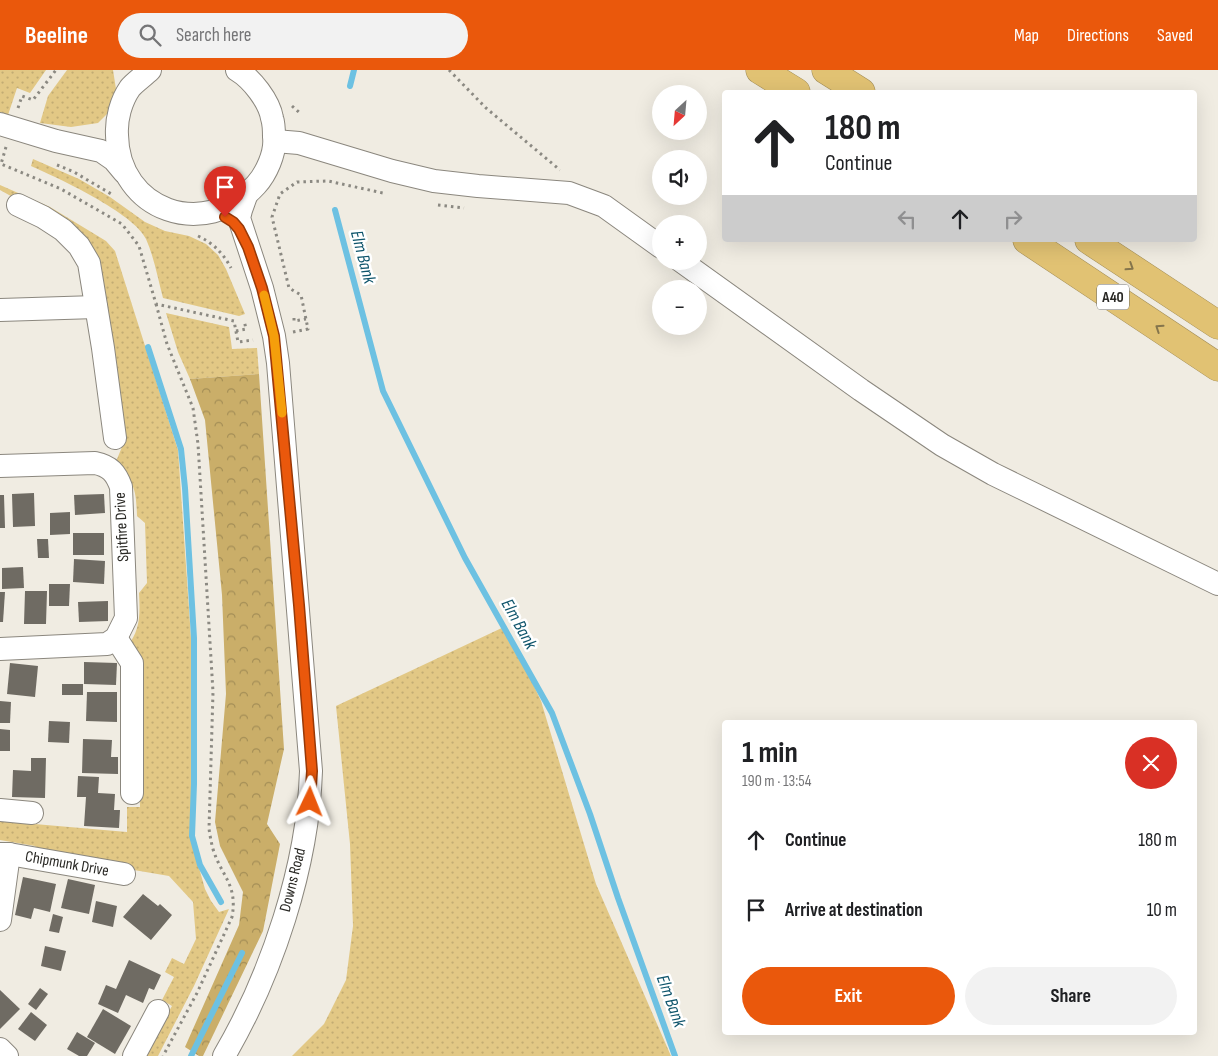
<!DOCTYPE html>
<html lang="en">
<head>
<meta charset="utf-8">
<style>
	body { margin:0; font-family:"Sofia Sans Condensed",sans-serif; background:#f2f2f2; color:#202124; height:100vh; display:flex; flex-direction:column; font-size:19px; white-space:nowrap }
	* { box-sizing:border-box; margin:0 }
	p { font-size:16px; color:#757577 }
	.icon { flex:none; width:28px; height:28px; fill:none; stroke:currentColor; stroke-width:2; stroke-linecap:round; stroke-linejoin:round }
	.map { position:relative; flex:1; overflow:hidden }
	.panel { position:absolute; left:722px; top:650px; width:475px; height:315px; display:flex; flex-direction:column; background:#fff; border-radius:5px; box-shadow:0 5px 20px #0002 }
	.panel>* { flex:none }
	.top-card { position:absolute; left:722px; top:20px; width:475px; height:152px; border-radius:5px; box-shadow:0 5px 20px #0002; background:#fff; color:#202124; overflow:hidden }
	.needle { width:32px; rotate:206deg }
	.controls { position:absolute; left:652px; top:15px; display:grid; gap:10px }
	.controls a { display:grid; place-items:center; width:55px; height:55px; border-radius:50%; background:#fff; box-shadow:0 5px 20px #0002; font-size:25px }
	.pin { position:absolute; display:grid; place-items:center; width:42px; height:42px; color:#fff; margin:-51px -21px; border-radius:50% 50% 50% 0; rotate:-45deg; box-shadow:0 0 5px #0007 }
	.pin .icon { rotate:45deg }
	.me { position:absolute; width:55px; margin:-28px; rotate:2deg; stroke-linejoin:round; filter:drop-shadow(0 0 4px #0008) }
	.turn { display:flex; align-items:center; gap:18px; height:105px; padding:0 20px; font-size:22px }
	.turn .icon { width:65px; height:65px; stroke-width:2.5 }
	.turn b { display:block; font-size:35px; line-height:42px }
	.lanes { display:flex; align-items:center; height:48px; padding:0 20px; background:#0003; justify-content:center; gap:25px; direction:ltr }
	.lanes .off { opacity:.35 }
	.round { display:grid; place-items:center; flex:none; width:52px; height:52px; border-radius:26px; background:#f2f2f2 }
	.head { display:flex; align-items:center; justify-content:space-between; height:85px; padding:0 20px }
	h1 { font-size:30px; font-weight:700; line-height:38px }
	.action { display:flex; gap:10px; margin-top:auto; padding:10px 20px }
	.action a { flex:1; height:58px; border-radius:30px; background:#ea580c; color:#fff; font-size:20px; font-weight:700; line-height:58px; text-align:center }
	.action a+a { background:#f2f2f2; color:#202124 }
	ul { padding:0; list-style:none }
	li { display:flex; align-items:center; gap:15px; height:70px; padding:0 20px }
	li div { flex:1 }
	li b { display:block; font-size:19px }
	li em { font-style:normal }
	header { display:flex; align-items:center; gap:30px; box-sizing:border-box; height:70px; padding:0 25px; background:#ea580c; color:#fff }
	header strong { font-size:24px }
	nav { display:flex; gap:28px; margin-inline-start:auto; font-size:18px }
	.search { width:350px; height:45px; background:#f2f2f2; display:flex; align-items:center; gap:12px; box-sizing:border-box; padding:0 18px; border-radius:28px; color:#757577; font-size:19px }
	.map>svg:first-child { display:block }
	.grass { fill:url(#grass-dots) }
	.forest { fill:url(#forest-crowns) }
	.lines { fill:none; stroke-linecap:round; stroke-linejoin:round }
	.stream { stroke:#6dc1e2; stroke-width:6 }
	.building { fill:#6f6b63 }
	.minor-casing { stroke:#8b877e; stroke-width:24 }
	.highway-casing { stroke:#a18c57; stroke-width:29 }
	.path { stroke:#8b8982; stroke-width:3; stroke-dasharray:2.5 4; stroke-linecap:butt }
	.minor { stroke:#fff; stroke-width:22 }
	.highway { stroke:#e1c273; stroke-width:28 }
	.oneway { stroke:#85754c }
	.route-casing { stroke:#983908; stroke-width:12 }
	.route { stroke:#ea580c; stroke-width:9 }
	.slow { stroke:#f59e0b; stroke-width:9 }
	.labels { text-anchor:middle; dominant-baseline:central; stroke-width:5; stroke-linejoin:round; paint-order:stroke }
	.shield { fill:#fff; stroke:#696866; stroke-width:1 }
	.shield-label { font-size:15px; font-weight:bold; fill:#292824 }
	.street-label { font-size:16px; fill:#292824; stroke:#fff }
	.water-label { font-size:18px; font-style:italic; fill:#0f556c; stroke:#fff }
</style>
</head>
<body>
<header>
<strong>Beeline</strong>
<div class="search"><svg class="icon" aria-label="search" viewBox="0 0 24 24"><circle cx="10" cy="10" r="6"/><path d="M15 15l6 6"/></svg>Search here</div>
<nav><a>Map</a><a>Directions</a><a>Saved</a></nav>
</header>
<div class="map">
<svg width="1218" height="986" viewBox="0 0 1218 986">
	<defs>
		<pattern id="grass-dots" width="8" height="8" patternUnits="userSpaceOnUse" patternTransform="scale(1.25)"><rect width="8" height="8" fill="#e2c885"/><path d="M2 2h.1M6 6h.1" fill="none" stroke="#c2ac73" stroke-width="1.8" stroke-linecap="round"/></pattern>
		<pattern id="forest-crowns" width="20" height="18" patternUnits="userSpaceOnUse" patternTransform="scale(1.25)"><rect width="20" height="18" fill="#caae69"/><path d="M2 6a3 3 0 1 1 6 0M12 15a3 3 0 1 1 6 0" fill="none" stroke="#a48e56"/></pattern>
	</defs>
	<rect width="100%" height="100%" fill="#f0ece2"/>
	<g class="grass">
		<path d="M0 0H46L30 23 17 18 8 45 0 42Z"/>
		<path d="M67 0H113L116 19 112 39 98 53 71 57 40 53 48 26Z"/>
		<path d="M33 89 79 109 110 127 145 152 165 161 189 166 206 174 218 185 226 199 245 244 239 246 163 228C158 209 154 187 146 169 134 143 58 108 31 96Z"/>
		<path d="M0 115 50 137 106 171 115 181 178 380 191 568 192 716 190 766 205 819 211 831 219 842 229 839 194 916 158 986H143L172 936 162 930 174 907 165 902 172 888 184 894 196 869 193 832 169 806 40 784 35 776 0 770V751L127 762V737H140L137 593 126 577C141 561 140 543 139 523L147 513 145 453 137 446C136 419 135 413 115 394L124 372 95 191 18 130 0 120Z"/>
		<path d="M166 243 229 257 232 279 257 278 259 304 190 309 178 282Z"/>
		<path d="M506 556 541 631 596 814 671 986H292L324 954 346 910 353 856 350 774 336 636Z"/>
	</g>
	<path class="forest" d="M259 304 284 679 267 754 280 774 263 861 203 986H199L185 977 239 855 243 822 220 776 215 752 226 624 222 525 205 350 190 309Z"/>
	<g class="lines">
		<g class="stream">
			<path d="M350 16 354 0"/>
			<path d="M335 140 383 321 465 488 552 643 590 744 618 828 675 986"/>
			<path d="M148 277 181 379 185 418 194 568V714L192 766 200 795 221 832"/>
			<path d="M191 986 242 883"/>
		</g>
	</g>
	<g class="building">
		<path d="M34 423 35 456 13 457 12 424Z"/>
		<path d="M104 424 105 443 75 445 74 425Z"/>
		<path d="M0 425H4L5 458H0Z"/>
		<path d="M70 442V464L50 465V443Z"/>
		<rect x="73" y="463" width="31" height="22"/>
		<path d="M37 469H48L49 488H38Z"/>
		<path d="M74 489 105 491 104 514 73 512Z"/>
		<path d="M23 497 24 518 2 519V498Z"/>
		<path d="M49 514H70L69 536H49Z"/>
		<path d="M25 521H47L46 554H24Z"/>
		<path d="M0 522H5L3 552H0Z"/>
		<path d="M108 531V551L79 552 78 532Z"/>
		<path d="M84 592 117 593 116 615 84 614Z"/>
		<path d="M10 593 38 596 35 627 7 624Z"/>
		<rect x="62" y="614" width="21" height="11"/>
		<path d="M87 622H117V652L86 651Z"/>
		<path d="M0 631 11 632 10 653H0Z"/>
		<path d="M49 651 70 652 69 673 48 672Z"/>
		<path d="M0 659 10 660V681H0Z"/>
		<path d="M83 669 112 670 111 687H118V704L82 703Z"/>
		<path d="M31 688H46L45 728 12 727 13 700 31 701Z"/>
		<path d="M78 706 99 707 98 723 115 724 114 740H120L119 758 84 756 86 727H77Z"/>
		<path d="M23 807 56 814 50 842 34 838 31 849 15 845Z"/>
		<path d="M68 809 95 815 89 844 61 838Z"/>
		<path d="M143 824 158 836 160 834 172 845 151 870 123 847Z"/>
		<path d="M96 831 117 836 113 857 92 852Z"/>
		<path d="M53 844 63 847 59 863 49 861Z"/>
		<path d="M45 876 66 881 61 901 41 896Z"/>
		<path d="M129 890 161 905 154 920 149 918 143 933 126 925 118 943 98 934 106 915 116 919Z"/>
		<path d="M40 918 48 924 36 940 28 934Z"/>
		<path d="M0 920 20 939 0 959Z"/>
		<path d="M103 939 131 956 115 984 87 967Z"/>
		<path d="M31 942 47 955 35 971 18 959Z"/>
		<path d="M77 962 95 973 87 986H79L67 979Z"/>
	</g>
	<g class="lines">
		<g class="minor-casing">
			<g id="minor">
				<path d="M150 0C144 6 135 12 130 18 121 31 116 49 117 65 118 141 205 171 256 115 266 104 276 83 274 67 274 61 274 54 272 48 269 31 252 9 237 0"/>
				<path d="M0 54 56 71 101 81 114 90 124 102"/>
				<path d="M275 71 299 73 392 101 434 111 478 116 569 123 604 136 661 177"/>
				<path d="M18 135 43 147 63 160 79 176 89 193 103 278 115 368"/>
				<path d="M681 191 861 320 942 375 993 404 1218 514"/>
				<path d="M0 240 96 237"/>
				<path d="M0 396 95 393C110 396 116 403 121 417L126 548 116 568 107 574 0 579"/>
				<path d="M116 568 132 593V723"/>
				<path d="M0 740 32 743"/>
				<path d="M0 784H9L124 804"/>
				<path d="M0 850 9 784"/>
				<path d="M0 979 7 986"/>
				<path d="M134 986 158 941"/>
				<path d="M224 986C272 904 308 796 311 701L278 293 274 266 262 218 239 148 241 140 246 126"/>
			</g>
		</g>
		<g class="highway-casing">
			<g id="highway">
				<path d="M760 0 796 22"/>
				<path d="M826 0 861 22"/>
				<path d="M1027 170 1218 297"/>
				<path d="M1089 170 1218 255"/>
			</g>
		</g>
		<g class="path">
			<path d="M449 0 486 38 560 100"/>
			<path d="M292 36 301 44"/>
			<path d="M18 38 22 26 33 30 56 0"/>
			<path d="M6 77 1 94 61 119 122 154 139 176 156 234 234 251 238 272 253 270"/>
			<path d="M57 95 74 102 113 125"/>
			<path d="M438 135 464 138"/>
			<path d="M198 166C213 173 223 183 231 198"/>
			<path d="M156 234 167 274 193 338 198 374 213 622 209 759C210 765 211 772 213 779 221 806 238 814 232 847L197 923 163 986"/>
			<path d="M294 248V251L306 249"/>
			<path d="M236 261 246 259 244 250"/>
			<path d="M293 262 308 259 301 225 289 218 272 147 280 124 297 112 328 111 383 123"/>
		</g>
		<use href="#minor" class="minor"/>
		<use href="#highway" class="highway"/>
	</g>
	<defs><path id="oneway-chevron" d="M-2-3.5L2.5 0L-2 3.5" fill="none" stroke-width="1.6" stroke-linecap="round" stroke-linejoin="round" transform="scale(1.25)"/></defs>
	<g class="oneway">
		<use href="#oneway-chevron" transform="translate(1130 197) rotate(33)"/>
		<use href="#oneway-chevron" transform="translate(1159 258) rotate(-146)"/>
	</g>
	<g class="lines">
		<g class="route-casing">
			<path id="route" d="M225 147 233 152 239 159 248 177 262 218 274 266 299 535 312 701 310 732"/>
		</g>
		<use href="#route" class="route"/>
		<path class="slow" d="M264 225 274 266 282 343"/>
	</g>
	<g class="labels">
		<rect class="shield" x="1097" y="214.5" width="32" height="25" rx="4"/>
		<g class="shield-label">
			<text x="1113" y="227">A40</text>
		</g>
		<g class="street-label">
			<text transform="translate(122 457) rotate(-93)">Spitfire Drive</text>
			<text transform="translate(67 794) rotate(10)">Chipmunk Drive</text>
			<text transform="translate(293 810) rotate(-76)">Downs Road</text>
		</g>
		<g class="water-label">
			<text transform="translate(363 187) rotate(75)">Elm Bank</text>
			<text transform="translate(519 554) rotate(61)">Elm Bank</text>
			<text transform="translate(671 931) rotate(70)">Elm Bank</text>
		</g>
	</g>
</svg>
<div class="controls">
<a><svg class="needle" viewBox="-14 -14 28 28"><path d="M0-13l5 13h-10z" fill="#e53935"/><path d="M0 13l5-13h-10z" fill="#757577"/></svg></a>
<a><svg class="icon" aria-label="sound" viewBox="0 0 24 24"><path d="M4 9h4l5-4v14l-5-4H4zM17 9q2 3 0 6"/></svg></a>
<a>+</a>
<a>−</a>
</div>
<div class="pin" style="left:225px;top:147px;background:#d93025"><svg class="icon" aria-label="arrive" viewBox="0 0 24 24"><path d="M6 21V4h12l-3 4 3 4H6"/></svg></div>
<svg class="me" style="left:310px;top:732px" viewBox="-20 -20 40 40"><path d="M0-17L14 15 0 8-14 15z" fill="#ea580c" stroke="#fff" stroke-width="4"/></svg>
<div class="top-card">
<div class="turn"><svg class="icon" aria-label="ahead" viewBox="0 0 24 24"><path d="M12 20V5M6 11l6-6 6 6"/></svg><div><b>180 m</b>Continue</div></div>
<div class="lanes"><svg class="icon off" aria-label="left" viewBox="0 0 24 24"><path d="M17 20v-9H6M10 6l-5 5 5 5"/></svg><svg class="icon" aria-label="ahead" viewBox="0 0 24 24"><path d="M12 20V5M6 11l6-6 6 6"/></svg><svg class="icon off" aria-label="right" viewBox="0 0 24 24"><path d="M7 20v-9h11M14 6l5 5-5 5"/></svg></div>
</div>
<section class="panel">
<div class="head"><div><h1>1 min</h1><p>190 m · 13:54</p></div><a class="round" style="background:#d93025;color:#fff"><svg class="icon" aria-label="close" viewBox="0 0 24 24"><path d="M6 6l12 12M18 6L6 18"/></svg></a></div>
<ul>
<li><svg class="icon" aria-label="ahead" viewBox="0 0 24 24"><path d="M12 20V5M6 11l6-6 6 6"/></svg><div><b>Continue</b></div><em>180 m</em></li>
<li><svg class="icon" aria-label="arrive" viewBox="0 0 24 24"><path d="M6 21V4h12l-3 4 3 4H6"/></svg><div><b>Arrive at destination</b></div><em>10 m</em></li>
</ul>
<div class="action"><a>Exit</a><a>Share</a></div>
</section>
</div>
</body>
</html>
